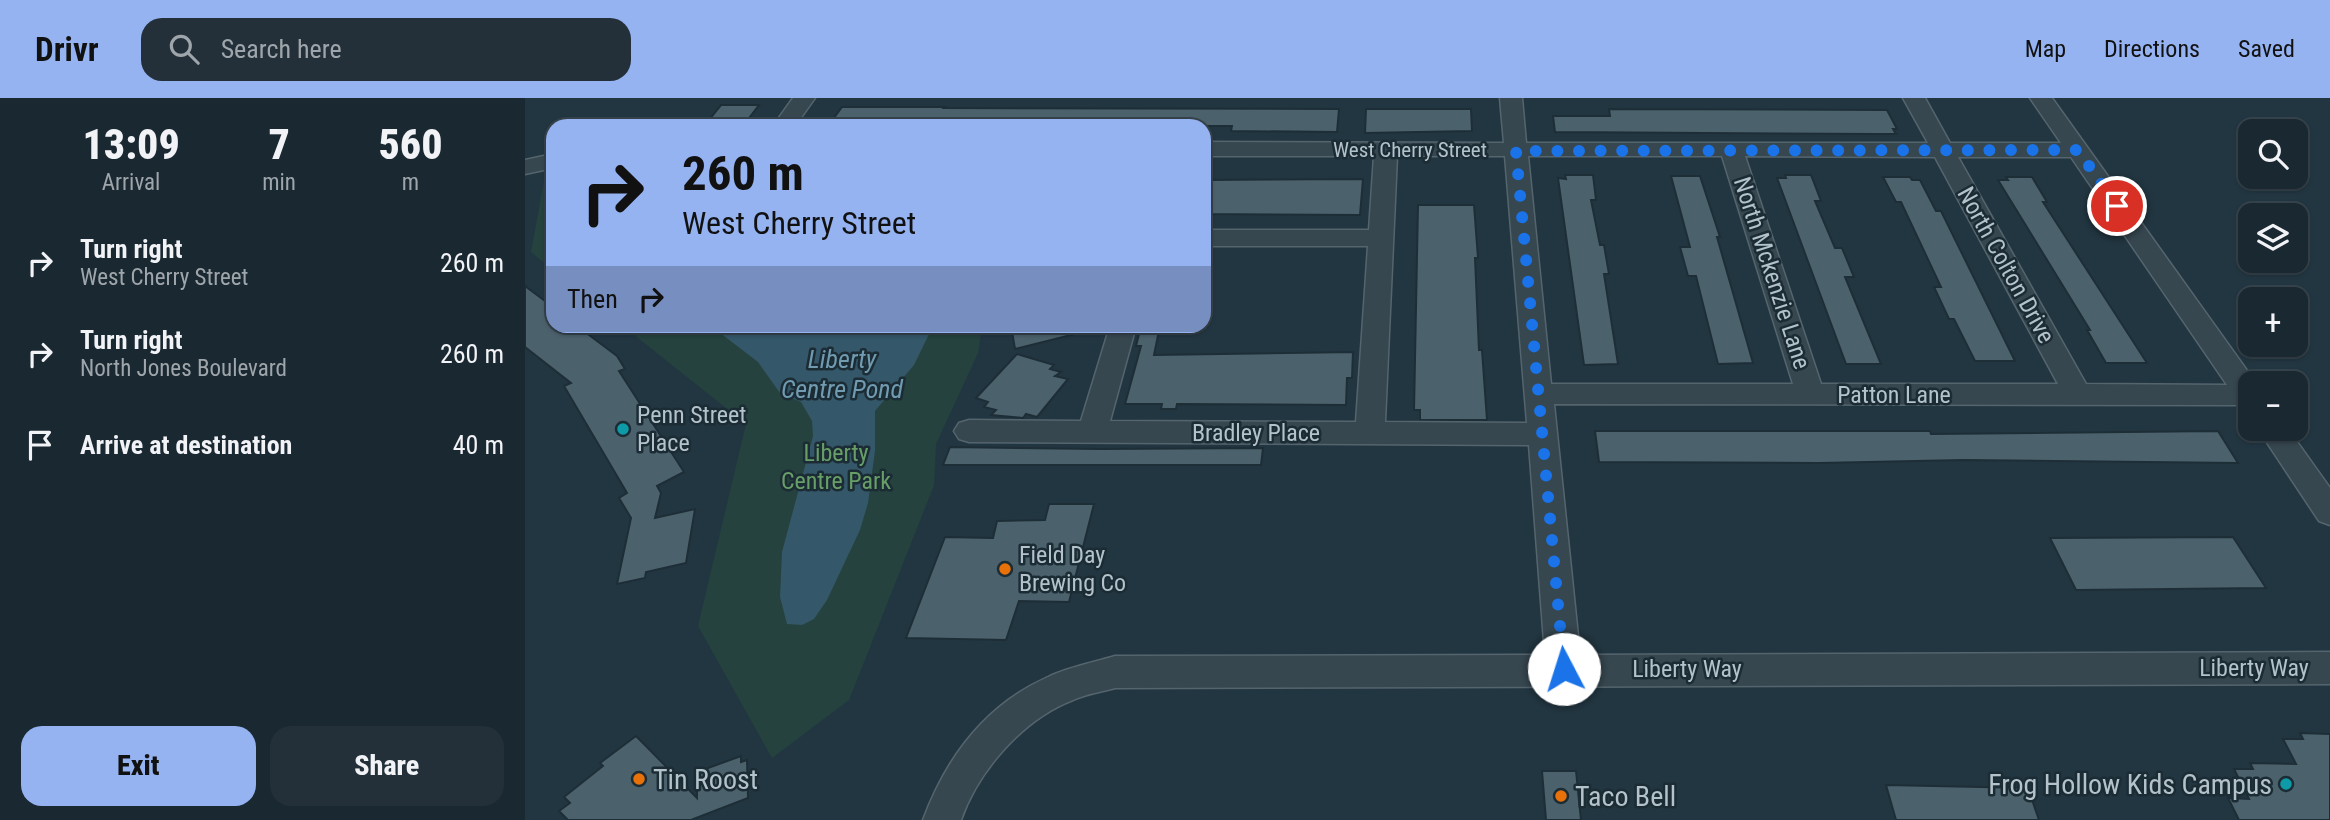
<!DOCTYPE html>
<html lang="en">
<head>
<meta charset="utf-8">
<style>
	body { margin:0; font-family:"Roboto Condensed",sans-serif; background:#233039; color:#f1f3f6; height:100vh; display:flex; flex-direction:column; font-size:26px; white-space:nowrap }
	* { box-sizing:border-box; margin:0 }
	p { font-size:23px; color:#9fa6ab }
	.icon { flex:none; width:38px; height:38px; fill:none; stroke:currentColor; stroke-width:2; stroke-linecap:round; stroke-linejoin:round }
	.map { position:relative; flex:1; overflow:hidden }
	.sheet { display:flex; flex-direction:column; background:#1a2831; width:525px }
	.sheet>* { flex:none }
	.guide { position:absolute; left:21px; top:21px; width:665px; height:214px; border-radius:21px; box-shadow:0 2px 5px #0004,0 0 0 2px #38444d; background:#95b2f1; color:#111; overflow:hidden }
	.tools { position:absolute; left:1713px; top:21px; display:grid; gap:14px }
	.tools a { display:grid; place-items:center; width:70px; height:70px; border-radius:14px; background:#1a2831; box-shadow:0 2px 5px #0004,0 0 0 2px #38444d; font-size:35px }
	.pin { position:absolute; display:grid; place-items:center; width:60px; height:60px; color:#fff; margin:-30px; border:4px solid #fff; border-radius:50%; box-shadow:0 2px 7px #0007 }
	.me { position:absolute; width:77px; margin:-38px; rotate:355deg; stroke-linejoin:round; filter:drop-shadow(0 0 5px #0008) }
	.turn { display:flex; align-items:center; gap:24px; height:147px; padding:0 21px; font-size:32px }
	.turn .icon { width:91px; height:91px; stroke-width:2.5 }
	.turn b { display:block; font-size:49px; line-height:60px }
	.then { display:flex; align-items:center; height:66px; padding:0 21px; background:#0003; gap:14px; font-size:26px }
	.eta { display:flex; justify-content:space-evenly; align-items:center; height:119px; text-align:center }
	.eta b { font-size:42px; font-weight:800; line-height:49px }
	.primary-button { display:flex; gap:14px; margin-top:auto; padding:14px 21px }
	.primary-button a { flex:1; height:80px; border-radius:21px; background:#95b2f1; color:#111; font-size:28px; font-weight:800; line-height:80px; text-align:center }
	.primary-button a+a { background:#233039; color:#f1f3f6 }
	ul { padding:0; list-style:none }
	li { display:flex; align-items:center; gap:21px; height:91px; padding:0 21px }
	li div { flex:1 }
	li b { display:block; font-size:26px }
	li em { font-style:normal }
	header { display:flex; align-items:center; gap:42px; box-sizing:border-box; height:98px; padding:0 35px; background:#95b2f1; color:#111 }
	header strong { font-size:33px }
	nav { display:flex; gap:38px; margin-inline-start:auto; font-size:24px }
	.search { width:490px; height:63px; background:#233039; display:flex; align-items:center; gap:18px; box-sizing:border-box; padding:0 24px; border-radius:21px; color:#9fa6ab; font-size:26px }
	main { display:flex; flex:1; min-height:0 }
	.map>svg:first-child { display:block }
	.green { fill:#25423e }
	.water { fill:#345769 }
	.building { fill:#4b616c; stroke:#1e2e37; stroke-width:2 }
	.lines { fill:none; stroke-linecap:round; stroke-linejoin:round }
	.minor-casing { stroke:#55656e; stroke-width:3 }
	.minor { fill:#374750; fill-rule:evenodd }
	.route { stroke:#1a73e8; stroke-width:12; stroke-dasharray:0 21.6 }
	.culture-dot { fill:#0f9aa8; stroke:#1c2c35; stroke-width:2.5 }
	.food-dot { fill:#e8710a; stroke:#1c2c35; stroke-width:2.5 }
	.labels { text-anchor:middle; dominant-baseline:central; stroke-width:5; stroke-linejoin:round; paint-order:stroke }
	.far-street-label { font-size:21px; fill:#b3c2cb; stroke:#1c2c35 }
	.street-label { font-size:24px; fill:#b3c2cb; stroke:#1c2c35 }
	.poi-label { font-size:24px; fill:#b3c2cb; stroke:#1c2c35; text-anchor:start }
	.park-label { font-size:24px; fill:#689e68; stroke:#1c2c35 }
	.water-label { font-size:26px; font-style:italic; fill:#709bb1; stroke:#1c2c35 }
	.near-poi-label { font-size:28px; fill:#b3c2cb; stroke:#1c2c35; text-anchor:start }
</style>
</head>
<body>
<header>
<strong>Drivr</strong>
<div class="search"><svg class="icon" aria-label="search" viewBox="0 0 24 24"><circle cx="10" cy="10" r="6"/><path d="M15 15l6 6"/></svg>Search here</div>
<nav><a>Map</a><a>Directions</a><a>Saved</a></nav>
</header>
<main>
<section class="sheet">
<div class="eta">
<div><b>13:09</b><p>Arrival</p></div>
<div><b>7</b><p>min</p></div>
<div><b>560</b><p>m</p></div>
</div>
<ul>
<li><svg class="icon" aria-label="right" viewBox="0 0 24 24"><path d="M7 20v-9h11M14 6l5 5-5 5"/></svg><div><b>Turn right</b><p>West Cherry Street</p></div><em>260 m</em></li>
<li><svg class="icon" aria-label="right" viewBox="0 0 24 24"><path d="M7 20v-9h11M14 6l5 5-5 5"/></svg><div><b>Turn right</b><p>North Jones Boulevard</p></div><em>260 m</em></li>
<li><svg class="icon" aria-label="arrive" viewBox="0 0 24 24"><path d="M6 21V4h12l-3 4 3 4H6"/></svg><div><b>Arrive at destination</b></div><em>40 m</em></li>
</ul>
<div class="primary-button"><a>Exit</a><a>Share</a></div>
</section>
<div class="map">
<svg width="1805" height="722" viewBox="0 0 1805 722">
	<rect width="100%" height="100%" fill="#223641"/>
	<g class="green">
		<path d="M28 70V172L6 154 21 71Z"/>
		<path d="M98 228H457L453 255 411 346 409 387 324 602 247 660 173 528 221 326Z"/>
	</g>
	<path class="water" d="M186 228H408L389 267 350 313V353L343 405 335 432 302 502 289 521 277 527 262 526 255 499 257 454 288 338 287 323 276 304 255 295 233 264Z"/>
	<g class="building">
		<path d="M196 7H234L218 28H179Z"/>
		<path d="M317 9H420L419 10 814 11 812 34 706 33 707 28H303Z"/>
		<path d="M841 11H946L947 33 840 35Z"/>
		<path d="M1084 11 1362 12 1372 31H1368L1371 36H1353L1030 34 1028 18H1085Z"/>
		<path d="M1040 77H1068L1071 102H1066L1075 147H1079L1084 176H1079L1093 266 1059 267 1033 80 1041 81Z"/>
		<path d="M1260 77H1286L1296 103H1290L1310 150H1317L1329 179H1320L1356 266H1321L1252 80H1261Z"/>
		<path d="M1146 78H1175L1195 139H1192L1228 265 1193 266 1171 178H1163L1155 149H1165Z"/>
		<path d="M1358 79H1385L1387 82H1395L1411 113H1416L1490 263H1450L1429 221H1424L1409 189H1416L1376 104H1371Z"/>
		<path d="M1481 79H1507L1522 104H1518L1622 265H1581L1562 232H1565L1473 82H1483Z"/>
		<path d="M838 81 835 117 679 116V82Z"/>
		<path d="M893 107H949L953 160H950L954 252H957L962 322H895V312H889Z"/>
		<path d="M0 188 28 209V228H52L92 258 100 271 94 273 159 374 132 388 136 395 130 420 170 411 161 465 121 474 120 480 92 486 106 420 94 400 102 395 39 288 46 285 0 249Z"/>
		<path d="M486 228H561L562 233 490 251Z"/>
		<path d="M616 228H635L629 257 828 254 827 280H822L821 307 652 306 651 311H636L637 306H600L616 248H611Z"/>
		<path d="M492 256 529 267 525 271 536 274 530 278 543 281 512 319 501 316 498 320 466 317 471 312 459 309 463 304 451 300Z"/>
		<path d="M1070 333H1405L1406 336 1693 333 1713 365 1439 362 1294 365 1074 364Z"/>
		<path d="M425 349 575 351 738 350 736 367H418Z"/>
		<path d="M524 406H569L544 504 494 503 481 542 381 540 420 439 468 440 472 423 520 422Z"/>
		<path d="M1708 439 1741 490 1551 492 1525 440Z"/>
		<path d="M1775 635 1805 636V722H1714L1703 700 1724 701 1709 671H1728L1725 665 1771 666 1758 641H1778Z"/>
		<path d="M111 638 172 700V674L216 658V664L222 662 223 700 166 722H43L34 713 45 705 39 699 78 668 75 665Z"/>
		<path d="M1017 673H1051L1056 722H1021Z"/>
		<path d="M1361 687 1503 690 1514 722H1371Z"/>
	</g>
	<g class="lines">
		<g class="minor-casing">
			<g id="minor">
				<path d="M268 0H290L270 28H248Z"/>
				<path d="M975 0H997L1001 45H1403L1378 0H1400L1425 45H1536L1505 0H1527L1731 285H1726V310L1716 307 1029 306 1055 557 1805 554V586L590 590C576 594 561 596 548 602 498 621 453 673 436 722H398C421 660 460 607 523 579 544 569 567 565 590 558L1020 557 1004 347 444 344 434 341 429 333 434 325 444 322 556 323 585 228H611L585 323 831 324 843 148H679V132H844L849 58H679V44L979 45ZM872 58H980L1002 325 860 324ZM1003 58H1197L1268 286H1026ZM1220 58 1410 59 1533 286H1296ZM1433 59H1546L1702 287 1561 286Z"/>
				<path d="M28 56V70L0 76V62Z"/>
				<path d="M1733 331H1763L1805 390V427L1794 423Z"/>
			</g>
		</g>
		<use href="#minor" class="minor"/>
	</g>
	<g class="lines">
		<path class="route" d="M1039 571 991 53 1553 52 1592 108"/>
	</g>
	<g class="culture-dot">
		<circle cx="98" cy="331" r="7"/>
		<circle cx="1761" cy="686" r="7"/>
	</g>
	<g class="food-dot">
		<circle cx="480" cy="471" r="7"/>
		<circle cx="114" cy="681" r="7"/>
		<circle cx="1036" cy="698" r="7"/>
	</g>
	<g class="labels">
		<g class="far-street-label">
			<text x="885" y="52">West Cherry Street</text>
		</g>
		<g class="street-label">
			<text transform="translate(1481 167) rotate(61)">North Colton Drive</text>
			<text transform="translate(1247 175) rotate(72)">North Mckenzie Lane</text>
			<text x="1369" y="297">Patton Lane</text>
			<text x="731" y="335">Bradley Place</text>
			<text x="1729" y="570">Liberty Way</text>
			<text x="1162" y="571">Liberty Way</text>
		</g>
		<g class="poi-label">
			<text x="112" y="317">Penn Street<tspan x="112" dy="28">Place</tspan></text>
			<text x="494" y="457">Field Day<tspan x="494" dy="28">Brewing Co</tspan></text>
		</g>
		<g class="park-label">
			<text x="311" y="355">Liberty<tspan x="311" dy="28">Centre Park</tspan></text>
		</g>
		<g class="water-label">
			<text x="317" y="261">Liberty<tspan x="317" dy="30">Centre Pond</tspan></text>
		</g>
		<g class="near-poi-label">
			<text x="128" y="681">Tin Roost</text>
			<text x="1747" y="686" text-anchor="end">Frog Hollow Kids Campus</text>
			<text x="1050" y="698">Taco Bell</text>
		</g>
	</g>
</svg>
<div class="tools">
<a><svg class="icon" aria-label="search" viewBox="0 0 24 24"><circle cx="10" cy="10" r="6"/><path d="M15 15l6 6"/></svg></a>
<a><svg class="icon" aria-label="layers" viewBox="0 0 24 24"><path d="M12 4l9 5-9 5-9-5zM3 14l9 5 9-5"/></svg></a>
<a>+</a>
<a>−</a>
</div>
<div class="pin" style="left:1592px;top:108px;background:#d93025"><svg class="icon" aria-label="arrive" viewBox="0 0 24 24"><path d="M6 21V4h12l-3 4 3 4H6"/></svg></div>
<svg class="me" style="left:1039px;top:571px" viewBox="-20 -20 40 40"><circle r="19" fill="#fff"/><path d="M0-13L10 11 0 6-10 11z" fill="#1a73e8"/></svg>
<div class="guide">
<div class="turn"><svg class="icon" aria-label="right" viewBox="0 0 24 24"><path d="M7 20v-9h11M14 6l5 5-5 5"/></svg><div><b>260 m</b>West Cherry Street</div></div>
<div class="then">Then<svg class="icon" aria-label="right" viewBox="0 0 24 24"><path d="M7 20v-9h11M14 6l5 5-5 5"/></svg></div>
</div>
</div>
</main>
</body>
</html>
